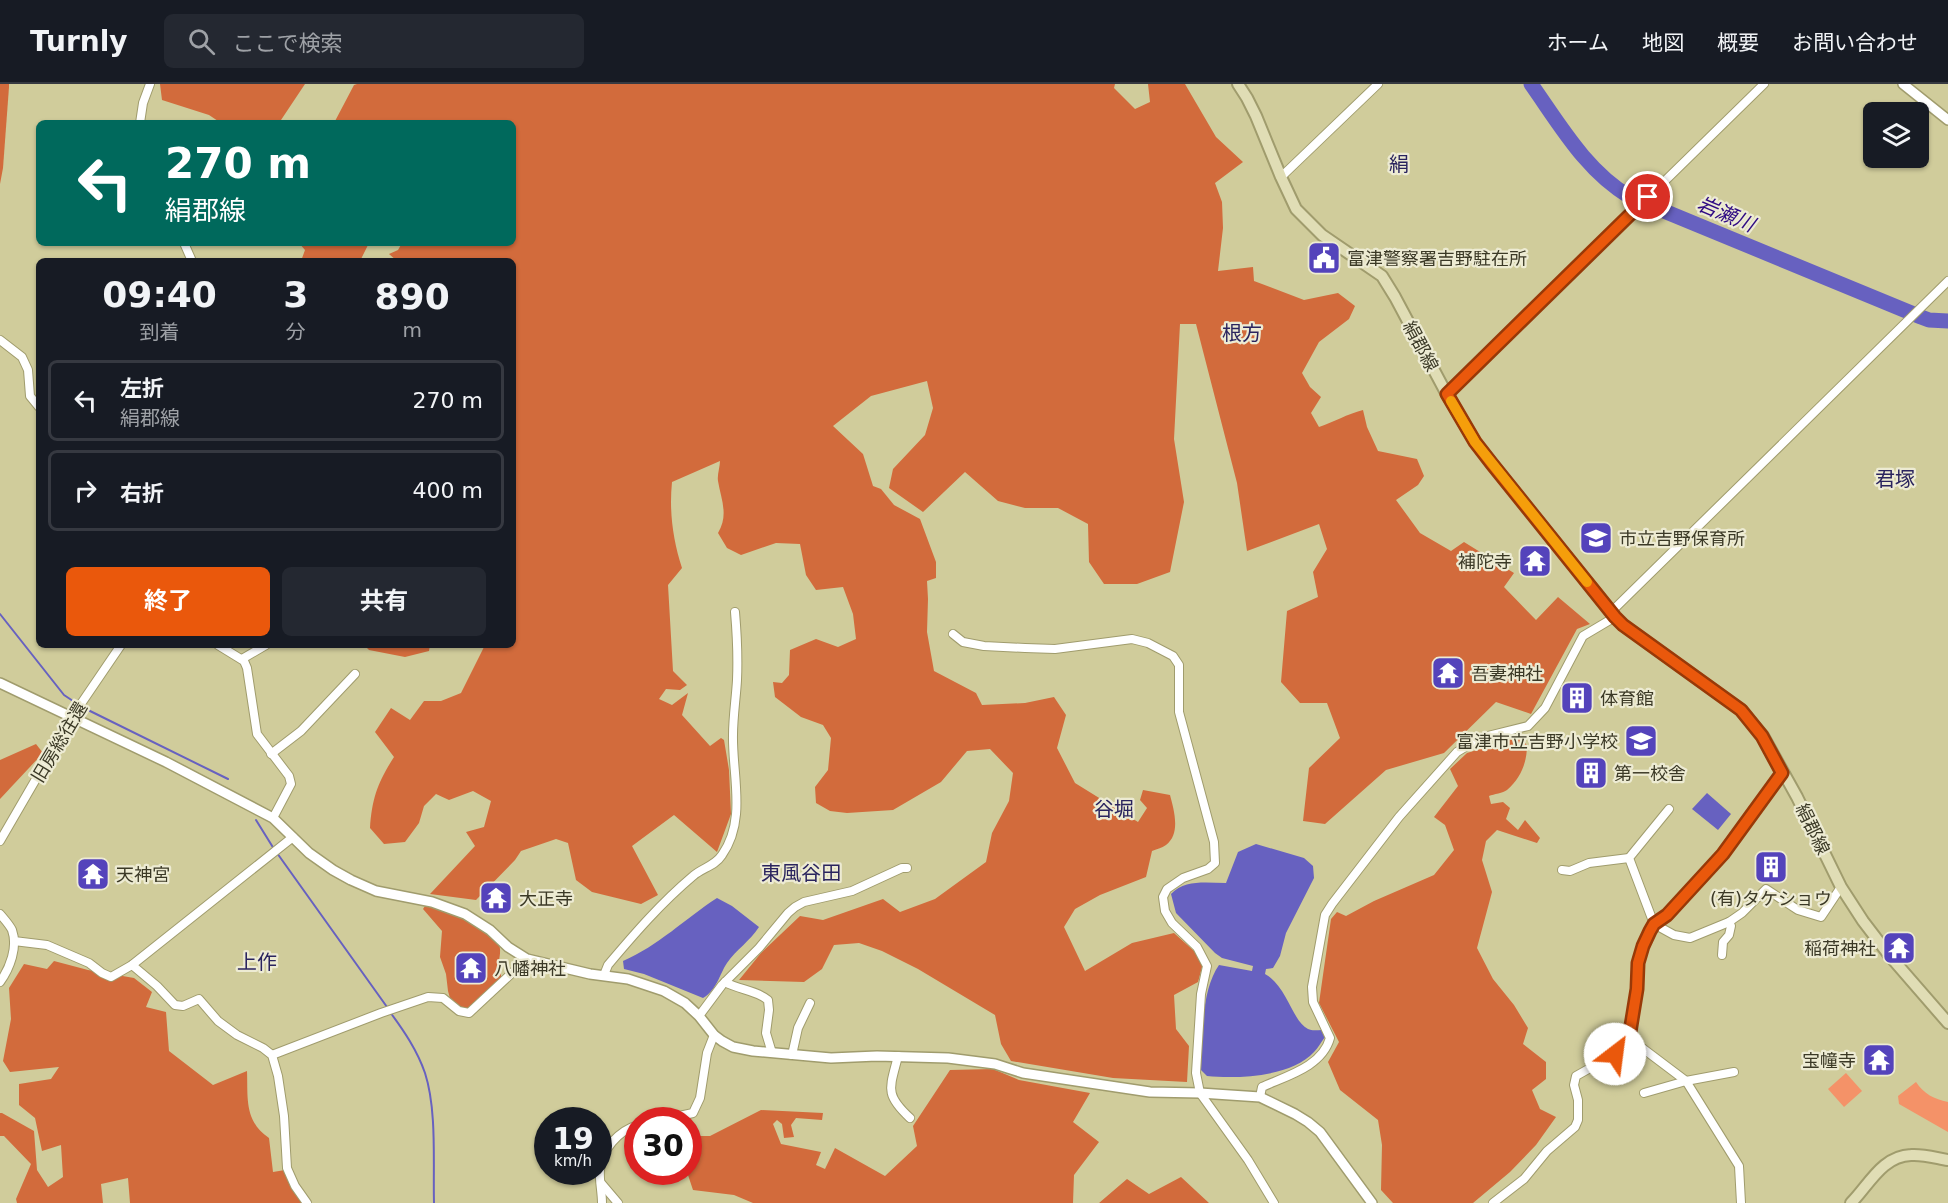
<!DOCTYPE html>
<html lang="ja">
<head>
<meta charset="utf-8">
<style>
	body { margin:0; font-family:"DejaVu Sans","Noto Sans JP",sans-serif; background:#242831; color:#f1f3f6; height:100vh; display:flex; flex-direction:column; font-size:22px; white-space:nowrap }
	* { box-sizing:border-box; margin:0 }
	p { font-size:20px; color:#9ea1a6 }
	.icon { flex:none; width:33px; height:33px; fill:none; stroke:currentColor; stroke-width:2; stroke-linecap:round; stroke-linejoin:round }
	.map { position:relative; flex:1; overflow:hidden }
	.panel { position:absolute; left:36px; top:174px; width:480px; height:390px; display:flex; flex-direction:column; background:#171b24; border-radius:9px; box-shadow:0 2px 4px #0004 }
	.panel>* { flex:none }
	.guide { position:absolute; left:36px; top:36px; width:480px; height:126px; border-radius:9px; box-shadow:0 2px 4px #0004; background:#00695c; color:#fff; overflow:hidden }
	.tools { position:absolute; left:1863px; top:18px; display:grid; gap:12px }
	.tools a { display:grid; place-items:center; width:66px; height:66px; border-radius:9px; background:#171b24; box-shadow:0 2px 4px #0004; font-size:30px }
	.speed { position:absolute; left:534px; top:1023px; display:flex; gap:12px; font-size:30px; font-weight:700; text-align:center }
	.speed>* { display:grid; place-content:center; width:78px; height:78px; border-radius:50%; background:#171b24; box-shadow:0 2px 4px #0004; line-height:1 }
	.speed small { font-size:15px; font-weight:400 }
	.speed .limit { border:9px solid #d22; background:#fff; color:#111 }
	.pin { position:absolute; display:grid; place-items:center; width:51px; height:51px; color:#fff; margin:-26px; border:3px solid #fff; border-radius:50%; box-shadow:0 2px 6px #0007 }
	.me { position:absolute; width:66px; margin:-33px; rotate:30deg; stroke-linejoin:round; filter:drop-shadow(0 0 4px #0008) }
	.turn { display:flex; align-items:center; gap:21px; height:126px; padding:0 30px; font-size:27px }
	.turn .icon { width:78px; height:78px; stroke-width:2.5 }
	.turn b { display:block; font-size:42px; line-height:51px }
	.eta { display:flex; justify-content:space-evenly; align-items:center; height:102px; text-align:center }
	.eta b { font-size:36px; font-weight:700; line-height:42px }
	.button { display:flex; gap:12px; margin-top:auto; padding:12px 30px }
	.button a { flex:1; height:69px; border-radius:9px; background:#ea580c; color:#fff; font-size:24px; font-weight:700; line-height:69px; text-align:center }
	.button a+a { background:#242831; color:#f1f3f6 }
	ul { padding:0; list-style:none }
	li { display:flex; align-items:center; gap:18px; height:81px; margin:0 12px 9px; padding:0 18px; border:3px solid #363941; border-radius:9px }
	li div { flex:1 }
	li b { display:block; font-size:22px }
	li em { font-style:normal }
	header { display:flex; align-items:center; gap:36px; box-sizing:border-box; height:84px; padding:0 30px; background:#171b24; border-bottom:2px solid #363941 }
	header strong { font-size:28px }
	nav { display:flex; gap:33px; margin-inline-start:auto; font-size:21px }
	.search { width:420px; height:54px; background:#242831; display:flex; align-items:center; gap:15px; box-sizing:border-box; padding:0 21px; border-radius:9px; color:#9ea1a6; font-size:22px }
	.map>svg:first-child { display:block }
	.green { fill:#f49268 }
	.forest { fill:#d26b3c }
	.water { fill:#6761c0 }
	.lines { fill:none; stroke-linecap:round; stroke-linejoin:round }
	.stream { stroke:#6761c0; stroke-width:2 }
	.river { stroke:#6761c0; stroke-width:15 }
	.minor-casing { stroke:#a09c6d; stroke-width:10 }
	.tertiary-casing { stroke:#a09c6d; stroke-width:12 }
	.secondary-casing { stroke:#a09c6d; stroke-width:14 }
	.minor { stroke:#fff; stroke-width:8 }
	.tertiary { stroke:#fff; stroke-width:9 }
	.secondary { stroke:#e0ddb5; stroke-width:10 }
	.route-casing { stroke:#983908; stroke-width:15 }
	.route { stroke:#ea580c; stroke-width:10 }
	.slow { stroke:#f59e0b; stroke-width:10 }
	.labels { text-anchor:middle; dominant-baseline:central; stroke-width:4.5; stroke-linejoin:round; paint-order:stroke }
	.poi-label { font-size:18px; fill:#3b3926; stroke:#edebd3; text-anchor:start }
	.street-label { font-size:18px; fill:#3b3926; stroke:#edebd3 }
	.neighbourhood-label { font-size:20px; fill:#2a245e; stroke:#edebd3 }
	.water-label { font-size:20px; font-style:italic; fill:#2f0a83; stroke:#edebd3 }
</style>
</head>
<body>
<header>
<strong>Turnly</strong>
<div class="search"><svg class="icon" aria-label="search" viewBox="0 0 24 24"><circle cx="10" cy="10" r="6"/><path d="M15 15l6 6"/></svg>ここで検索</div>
<nav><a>ホーム</a><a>地図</a><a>概要</a><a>お問い合わせ</a></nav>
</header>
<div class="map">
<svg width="1948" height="1119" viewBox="0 0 1948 1119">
	<rect width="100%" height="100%" fill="#d0cc9b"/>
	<g class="green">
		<path d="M1846 989 1862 1007 1844 1023 1828 1005Z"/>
		<path d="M1916 998C1924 1010 1934 1015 1948 1018V1048L1899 1020 1898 1012Z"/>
	</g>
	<g class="forest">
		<path d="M0 0H9V3L3 84 0 100Z"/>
		<path d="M160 0H305L279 39H221L209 31 162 16Z"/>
		<path d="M357 0H1115L1114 4 1135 25 1150 18 1148 0H1185L1216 53 1243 78 1215 99 1222 118 1223 144 1218 187 1253 183 1254 197 1304 216 1338 209 1355 222 1349 235 1319 258 1302 289 1310 303 1321 313 1311 329 1319 343C1334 338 1347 330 1363 326L1367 343 1378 367 1417 375 1424 392 1418 401 1396 416 1420 449 1451 467 1464 458 1514 489 1504 503 1536 536 1558 513 1590 540 1577 545 1531 630 1496 618 1444 669 1386 686 1325 740 1303 737 1309 684 1340 654 1327 619H1300L1281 598 1287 527 1318 513 1313 488 1327 465 1319 440 1247 467 1237 399 1196 240H1180L1174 355 1184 418 1170 488 1137 500H1104L1089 478 1088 440 1058 424H1025L998 417 965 388 923 428 889 404 893 385 925 351 933 324 927 297 871 312 833 342 863 370 873 402 881 405 894 421 920 435 936 478V494L927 497 928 515 927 548 934 587 976 609 982 621 1025 619 1054 613 1066 631 1057 664 1075 699 1138 738 1147 724 1140 716 1143 706 1170 711C1174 726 1181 750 1166 761 1162 764 1156 765 1152 767L1146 793 1100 811 1075 825 1064 843 1085 887 1132 859 1174 849 1204 876 1198 898 1174 911 1176 945 1189 962 1187 998 1113 994 1011 977 1001 960 995 931 918 885 882 867 859 859 834 861 822 885 804 898 739 896 761 869 800 832 823 836 883 815 900 828 935 815 986 778 992 749 1009 717 1013 689 990 665 967 667 941 698 893 726 847 729 830 727 816 719 815 703 828 686 831 654 823 641 801 633 775 613 773 598 782 599 789 591 790 566 816 555 838 563 856 555 853 530 843 503 816 506 806 491 800 460 776 459 741 471 727 464 718 449C729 431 721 415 718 397 717 391 720 383 720 377L672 398C669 428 673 456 682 484L668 501 673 587 687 601 680 606 666 605 659 615 672 621 688 609 682 631 710 662 721 654 724 656 729 686 731 730 717 768 674 731 632 762 658 811 641 820 592 808 576 796 568 759 556 755 521 767 515 776 476 816 430 810 475 762 466 748 484 743 491 717 473 707 449 716 436 710 424 722 419 739 405 758 384 760 370 744C372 714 378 698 394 673L375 648 391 624 410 636 424 617H441L461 609 485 561H513V177H397L389 170 398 166 402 159H513V39H334L354 1Z"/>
		<path d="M299 159H369L360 177H301L305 166Z"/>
		<path d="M364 561H430L429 567 405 573 369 566Z"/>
		<path d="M1519 653 1527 661C1527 678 1521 694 1507 706 1503 709 1494 710 1489 712L1491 720 1503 718 1510 724 1506 735 1518 746 1525 736 1540 754 1537 759 1497 746 1486 757 1482 776 1492 808 1477 864 1493 895 1514 921 1528 944 1523 960 1546 978V995L1532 1006 1540 1025 1556 1033 1536 1061 1510 1088 1473 1119H1393L1381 1106 1382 1061 1378 1036 1340 1006 1328 978 1339 958 1319 919 1331 835 1337 828 1346 832 1374 817 1434 791 1454 766 1445 741 1434 733 1458 702 1450 685 1467 669Z"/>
		<path d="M36 660 43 669 0 715V676Z"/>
		<path d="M425 822C429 822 434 822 439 823 450 827 495 852 499 861 502 867 498 878 498 885L501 888V898L470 924H462L451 918 448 907 446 890 440 873 442 847 423 825Z"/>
		<path d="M54 877 88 886 134 894 152 908 146 923 166 928 169 967 213 1001 247 987C248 1014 244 1037 269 1054L273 1088 285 1086 305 1119H130L128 1094 101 1100 103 1119H17L16 1115 31 1080 4 1052H0V1029H2L34 1047 37 1086 48 1103 63 1093 61 1061 42 1067 35 1034 19 1021V1000L51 995 59 983 10 988 3 977 11 935 9 904 24 880 47 885Z"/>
		<path d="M993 985 1019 996 1090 1009 1073 1038 1099 1058 1074 1091 1073 1119H753L734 1111 693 1106 687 1088 689 1047 696 1052H710L761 1026 823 1029 822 1036 796 1034 791 1041 794 1053 784 1054 782 1040 777 1036 773 1040 781 1060 821 1068 816 1081 825 1085 835 1064 885 1092 917 1062 913 1042 950 986Z"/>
		<path d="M1181 1093 1209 1119H1099L1127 1095 1149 1110Z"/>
	</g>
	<g class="water">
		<path d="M1707 709 1731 730 1718 746 1692 725Z"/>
		<path d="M1256 760 1304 774 1313 782 1314 794 1286 849 1280 872 1273 884 1266 885 1265 890C1287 902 1292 937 1308 945 1312 947 1317 946 1322 946L1325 953C1321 958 1318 964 1314 968 1291 993 1238 995 1207 992L1201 986C1202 954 1201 907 1219 881L1252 887 1253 882 1222 874 1215 869 1176 829 1171 810C1185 795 1207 799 1226 799L1238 768Z"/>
		<path d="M717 814 732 822 759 843C750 857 736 866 727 879 719 891 717 906 703 914L644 890 624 885 623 877C658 862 686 834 717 814Z"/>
	</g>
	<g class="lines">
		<g class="stream">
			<path d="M0 530 64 611 73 617"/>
			<path d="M86 625 228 695"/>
			<path d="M256 736 274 765"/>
			<path d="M277 769 387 923"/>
			<path d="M390 928C404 947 417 966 425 989 437 1026 433 1079 434 1119"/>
		</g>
		<path class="river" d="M1531 0C1560 41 1586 87 1630 113L1921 233 1929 236 1948 237"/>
		<g class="minor-casing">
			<g id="minor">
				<path d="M140 39 143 19 150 0"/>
				<path d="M1281 93 1378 0"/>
				<path d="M184 159 192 177"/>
				<path d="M0 256 22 273 28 286 30 312 39 323"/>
				<path d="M1447 310 1764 0"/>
				<path d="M1611 528 1948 197"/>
				<path d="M953 550 963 558 984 562 1025 564 1055 565 1132 555 1148 559 1173 572 1179 581V628L1214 758 1215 779 1208 785 1183 794 1167 805 1163 813 1165 827 1172 839 1197 863 1207 882 1201 910 1196 989 1200 1009 1248 1076 1274 1119"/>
				<path d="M218 561 244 577 247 584 257 650 289 692 291 700 273 734"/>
				<path d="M242 575 266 561"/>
				<path d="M271 670 301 647 355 590"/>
				<path d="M1782 689 1723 770 1667 831 1654 840 1674 851 1690 854 1729 838 1742 829 1766 805 1798 826 1821 833 1841 803"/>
				<path d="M1669 725 1629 774 1654 840 1643 862 1638 879 1637 905 1629 954 1686 997 1739 1082 1741 1119"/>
				<path d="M0 757 72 633 121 561"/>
				<path d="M1562 786 1570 787 1589 779 1629 774"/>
				<path d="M0 830C4 835 9 840 12 846 18 863 10 884 0 898"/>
				<path d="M14 857 47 861 89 879 102 889 111 893 132 881 293 753"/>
				<path d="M1722 871 1723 858 1729 851 1731 842 1729 838"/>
				<path d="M132 881 157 902 175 921 183 922 199 915 218 937 237 951 263 964 272 971 278 992 284 1032 287 1084 295 1102 307 1119"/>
				<path d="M604 891 608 881C635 849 661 819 693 792 702 784 715 782 722 771 747 736 732 690 733 651 733 633 736 614 737 596 738 573 737 551 735 528"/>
				<path d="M725 898C739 906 756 906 768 916L769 926 766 949 772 969"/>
				<path d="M699 932 722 901 759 864 788 829 795 823 804 818 852 807 902 784H907"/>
				<path d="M272 971 381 929 428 913 443 914 459 927 469 929 527 875"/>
				<path d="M792 971 798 944 810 919"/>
				<path d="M898 972C890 1004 884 1010 910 1034"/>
				<path d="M1644 1009 1686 997 1734 988"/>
				<path d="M1260 1013 1262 1003C1286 992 1322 983 1330 954L1313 918 1312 903 1325 831 1332 820 1399 733 1457 668 1480 654 1528 642 1545 624 1583 552 1615 533"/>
				<path d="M661 1036 693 1029 700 1014 707 969 714 951"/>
				<path d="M601 1099 618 1119"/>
				<path d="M602 1119C602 1108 599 1096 600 1086 602 1065 618 1047 638 1041"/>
				<path d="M1493 1119 1524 1095 1547 1067 1575 1043 1578 1036V1016L1574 1001 1576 992 1615 970 1629 954"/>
			</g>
		</g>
		<g class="tertiary-casing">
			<g id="tertiary">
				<path d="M1903 0 1948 36"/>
				<path d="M0 599 166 678 273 734 309 769 333 786 351 796 376 807 432 818 465 830 490 846 508 863 527 875 590 890 628 895 664 907 685 919 699 932 714 951 722 957 733 963 753 967 831 974 877 972 948 974 995 980 1023 989 1150 1008 1200 1009 1260 1013 1295 1030 1308 1038 1320 1048 1372 1119"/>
			</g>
		</g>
		<g class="secondary-casing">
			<g id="secondary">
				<path d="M1238 0 1247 14 1256 32 1281 93 1296 125 1322 151 1382 192 1395 213 1444 305 1475 358 1615 533 1623 541 1741 626 1763 652 1797 713 1841 803 1863 837 1889 871 1948 939"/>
				<path d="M1851 1119C1869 1101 1882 1072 1911 1071 1923 1070 1936 1074 1948 1076"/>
			</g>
		</g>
		<use href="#minor" class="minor"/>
		<use href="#tertiary" class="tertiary"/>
		<use href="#secondary" class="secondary"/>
	</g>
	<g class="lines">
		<g class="route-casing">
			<path id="route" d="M1615 970 1629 954 1637 905 1638 879 1643 862 1650 847 1654 840 1667 831 1723 770 1782 689 1762 652 1741 626 1623 541 1615 533 1492 380 1475 358 1447 310 1648 113"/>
		</g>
		<use href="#route" class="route"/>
		<path class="slow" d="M1451 317 1475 358 1587 498"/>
	</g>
	<defs>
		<g id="civic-square" transform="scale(1.725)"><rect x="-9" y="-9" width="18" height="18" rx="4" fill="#5443bb" stroke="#edebd3"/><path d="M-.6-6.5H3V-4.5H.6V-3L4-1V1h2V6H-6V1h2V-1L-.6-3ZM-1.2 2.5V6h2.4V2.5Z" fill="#fff"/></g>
		<g id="school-square" transform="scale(1.725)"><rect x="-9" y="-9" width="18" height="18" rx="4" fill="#5443bb" stroke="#edebd3"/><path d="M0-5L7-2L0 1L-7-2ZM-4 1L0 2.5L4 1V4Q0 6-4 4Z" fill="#fff"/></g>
		<g id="temple-square" transform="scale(1.725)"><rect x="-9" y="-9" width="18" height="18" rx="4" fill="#5443bb" stroke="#edebd3"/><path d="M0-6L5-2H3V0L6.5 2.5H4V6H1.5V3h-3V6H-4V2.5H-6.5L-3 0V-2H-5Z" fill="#fff"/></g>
		<g id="building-square" transform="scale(1.725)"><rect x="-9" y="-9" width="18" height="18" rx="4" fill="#5443bb" stroke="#edebd3"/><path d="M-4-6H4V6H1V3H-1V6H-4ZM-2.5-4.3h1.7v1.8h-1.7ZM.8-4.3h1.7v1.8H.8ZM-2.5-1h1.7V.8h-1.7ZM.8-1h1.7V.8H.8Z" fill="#fff"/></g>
	</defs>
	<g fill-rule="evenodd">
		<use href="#civic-square" x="1324" y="174"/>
		<use href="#school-square" x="1596" y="454"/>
		<use href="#temple-square" x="1535" y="477"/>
		<use href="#temple-square" x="1448" y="589"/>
		<use href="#building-square" x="1577" y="614"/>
		<use href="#school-square" x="1641" y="657"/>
		<use href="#building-square" x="1591" y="689"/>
		<use href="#building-square" x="1771" y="783"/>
		<use href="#temple-square" x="93" y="790"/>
		<use href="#temple-square" x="496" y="814"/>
		<use href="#temple-square" x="1899" y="864"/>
		<use href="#temple-square" x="471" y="884"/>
		<use href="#temple-square" x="1879" y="976"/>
	</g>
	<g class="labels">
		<g class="poi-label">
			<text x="1347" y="174">富津警察署吉野駐在所</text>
			<text x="1619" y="454">市立吉野保育所</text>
			<text x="1512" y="477" text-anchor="end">補陀寺</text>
			<text x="1471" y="589">吾妻神社</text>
			<text x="1600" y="614">体育館</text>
			<text x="1618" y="657" text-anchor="end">富津市立吉野小学校</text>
			<text x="1614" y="689">第一校舎</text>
			<text x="116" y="790">天神宮</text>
			<text x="519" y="814">大正寺</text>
			<text x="1771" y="814" text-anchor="middle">(有)タケショウ</text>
			<text x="1876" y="864" text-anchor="end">稲荷神社</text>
			<text x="494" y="884">八幡神社</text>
			<text x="1856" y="976" text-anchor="end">宝幢寺</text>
		</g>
		<g class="street-label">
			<text transform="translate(1421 262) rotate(62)">絹郡線</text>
			<text transform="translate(59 658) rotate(-59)">旧房総往還</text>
			<text transform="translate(1813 745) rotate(64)">絹郡線</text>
		</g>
		<g class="neighbourhood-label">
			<text x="1399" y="80">絹</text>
			<text x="1242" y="249">根方</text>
			<text x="1895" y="395">君塚</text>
			<text x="1114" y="725">谷堀</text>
			<text x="801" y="789">東風谷田</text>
			<text x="257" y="878">上作</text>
		</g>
		<g class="water-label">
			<text transform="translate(1726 130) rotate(23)">岩瀬川</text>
		</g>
	</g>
</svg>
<div class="tools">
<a><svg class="icon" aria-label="layers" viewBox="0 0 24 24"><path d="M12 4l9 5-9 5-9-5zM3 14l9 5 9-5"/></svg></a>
</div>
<div class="speed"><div>19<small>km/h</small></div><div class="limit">30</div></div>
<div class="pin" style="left:1648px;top:113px;background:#d93025"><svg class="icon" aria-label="arrive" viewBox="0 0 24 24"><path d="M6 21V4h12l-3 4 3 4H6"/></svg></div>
<svg class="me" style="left:1615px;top:970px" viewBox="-20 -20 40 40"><circle r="19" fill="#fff"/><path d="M0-13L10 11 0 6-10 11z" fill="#ea580c"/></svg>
<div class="guide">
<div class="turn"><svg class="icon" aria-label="left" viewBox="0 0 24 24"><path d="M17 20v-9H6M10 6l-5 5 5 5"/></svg><div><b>270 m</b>絹郡線</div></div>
</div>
<section class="panel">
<div class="eta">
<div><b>09:40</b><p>到着</p></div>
<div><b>3</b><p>分</p></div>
<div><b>890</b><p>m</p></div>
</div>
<ul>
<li><svg class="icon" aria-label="left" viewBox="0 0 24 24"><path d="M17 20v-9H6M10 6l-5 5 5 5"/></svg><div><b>左折</b><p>絹郡線</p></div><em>270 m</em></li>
<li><svg class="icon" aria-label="right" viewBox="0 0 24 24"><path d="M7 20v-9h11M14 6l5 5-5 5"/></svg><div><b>右折</b></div><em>400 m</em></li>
</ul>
<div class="button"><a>終了</a><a>共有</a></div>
</section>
</div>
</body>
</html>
